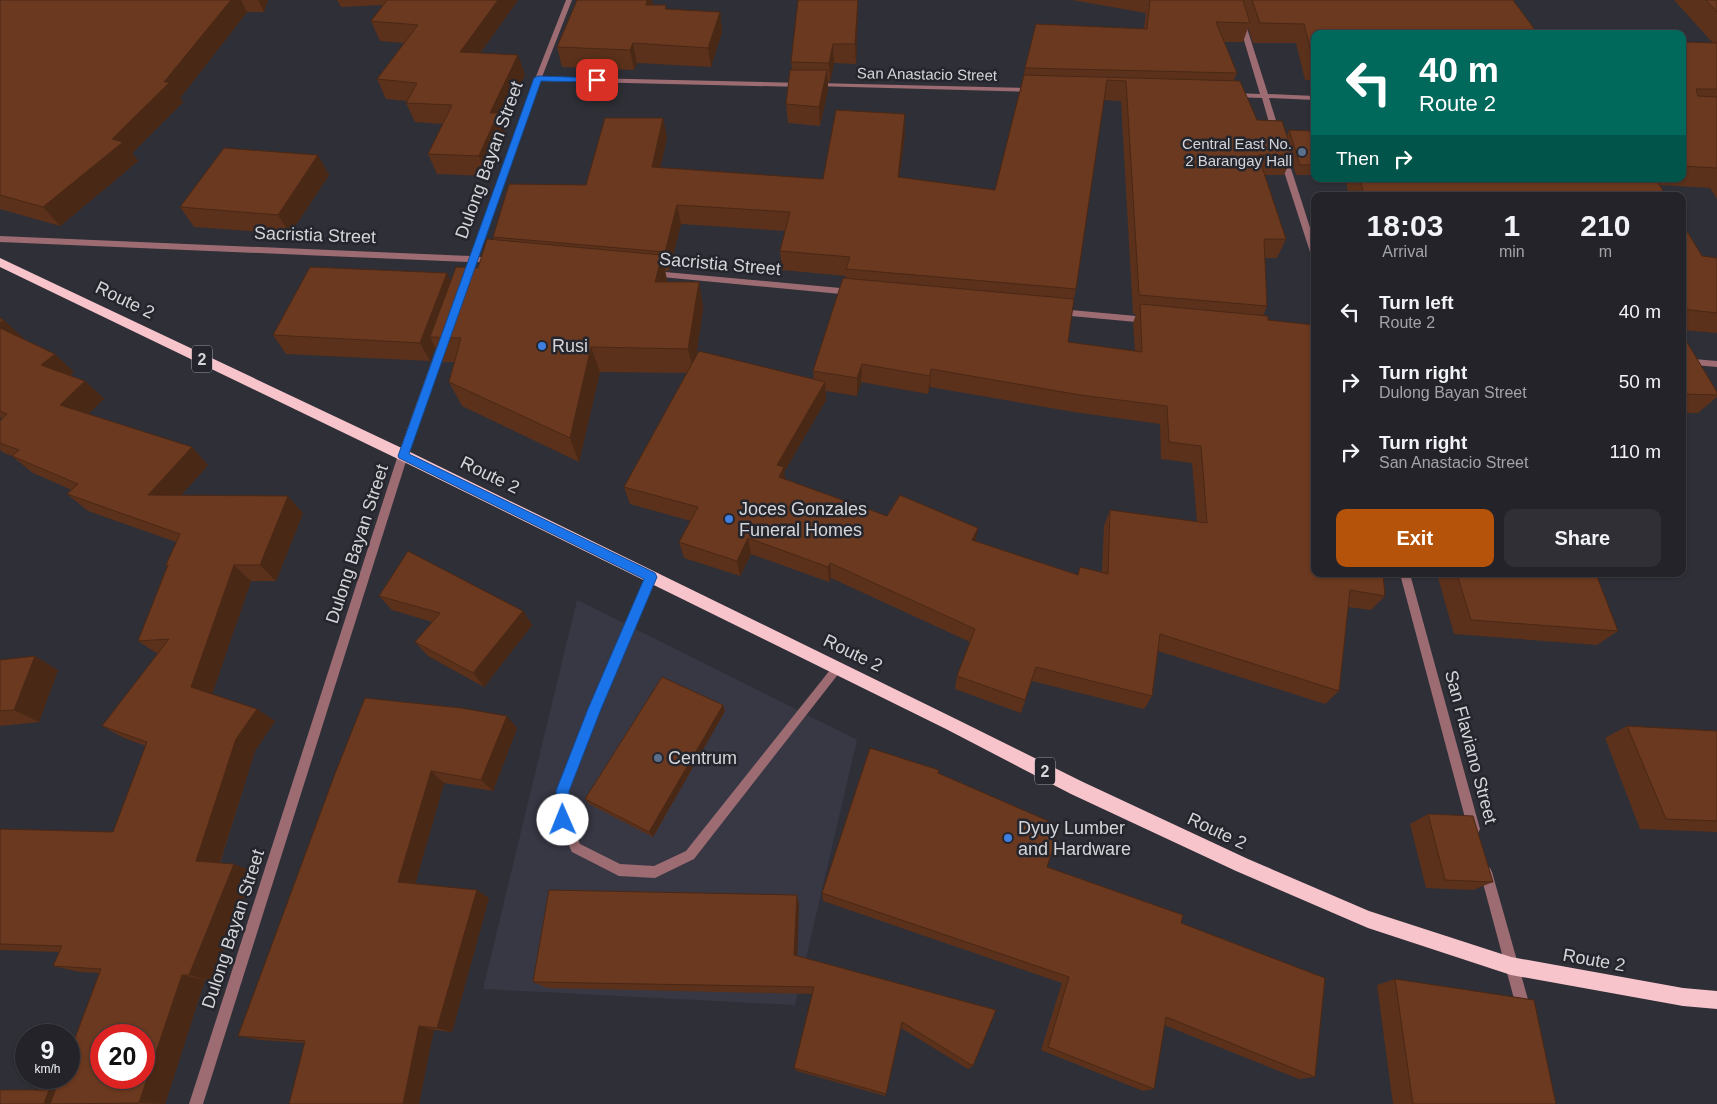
<!DOCTYPE html>
<html lang="en">
<head>
<meta charset="utf-8">
<style>
	body { margin:0; font-family:Helvetica,sans-serif; background:#2f2f35; color:#f1f3f6; height:100vh; display:flex; flex-direction:column; font-size:19px; white-space:nowrap }
	* { box-sizing:border-box; margin:0 }
	p { font-size:16px; color:#a3a4a8 }
	.icon { flex:none; width:28px; height:28px; fill:none; stroke:currentColor; stroke-width:2; stroke-linecap:round; stroke-linejoin:round }
	.map { position:relative; flex:1; overflow:hidden }
	.panel { position:absolute; left:1311px; top:192px; width:375px; height:385px; display:flex; flex-direction:column; background:#232329; border-radius:10px; box-shadow:0 1px 4px #0004,0 0 0 1px #404046 }
	.panel>* { flex:none }
	.banner { position:absolute; left:1311px; top:30px; width:375px; height:152px; border-radius:10px; box-shadow:0 1px 4px #0004,0 0 0 1px #404046; background:#00695c; color:#fff; overflow:hidden }
	.speed { position:absolute; left:15px; top:1024px; display:flex; gap:10px; font-size:25px; font-weight:700; text-align:center }
	.speed>* { display:grid; place-content:center; width:65px; height:65px; border-radius:50%; background:#232329; box-shadow:0 1px 4px #0004,0 0 0 1px #404046; line-height:1 }
	.speed small { font-size:12px; font-weight:400 }
	.speed .limit { border:8px solid #d22; background:#fff; color:#111 }
	.pin { position:absolute; display:grid; place-items:center; width:42px; height:42px; color:#fff; margin:-21px; border-radius:10px; box-shadow:0 2px 8px #0006 }
	.me { position:absolute; width:55px; margin:-28px; rotate:359deg; stroke-linejoin:round; filter:drop-shadow(0 0 4px #0008) }
	.turn { display:flex; align-items:center; gap:18px; height:105px; padding:0 25px; font-size:22px }
	.turn .icon { width:65px; height:65px; stroke-width:2.5 }
	.turn b { display:block; font-size:35px; line-height:42px }
	.then { display:flex; align-items:center; height:48px; padding:0 25px; background:#0003; gap:10px; font-size:19px }
	.eta { display:flex; justify-content:space-evenly; align-items:center; height:85px; text-align:center }
	.eta b { font-size:30px; font-weight:700; line-height:35px }
	.primary-button { display:flex; gap:10px; margin-top:auto; padding:10px 25px }
	.primary-button a { flex:1; height:58px; border-radius:10px; background:#b45309; color:#fff; font-size:20px; font-weight:700; line-height:58px; text-align:center }
	.primary-button a+a { background:#2f2f35; color:#f1f3f6 }
	ul { padding:0; list-style:none }
	li { display:flex; align-items:center; gap:15px; height:70px; padding:0 25px }
	li div { flex:1 }
	li b { display:block; font-size:19px }
	li em { font-style:normal }
	.map>svg:first-child { display:block }
	.built { fill:#383845 }
	.lines { fill:none; stroke-linecap:round; stroke-linejoin:round }
	.service { fill:#9c6c72; fill-rule:evenodd }
	.minor { fill:#9c6c72; fill-rule:evenodd }
	.tertiary { fill:#9c6c72; fill-rule:evenodd }
	.trunk { fill:#f8c4cb; fill-rule:evenodd }
	.wall { fill:#5b311b; fill-rule:evenodd }
	.shaded-wall { fill:#4a2816 }
	.building { fill:#6a391f; stroke:#4a2816; fill-rule:evenodd }
	.route { fill:#1a73e8; stroke:#114b97 }
	.service-dot { fill:#5c6f8a; stroke:#25262d; stroke-width:2 }
	.shop-dot { fill:#3f7fe0; stroke:#25262d; stroke-width:2 }
	.labels { text-anchor:middle; dominant-baseline:central; stroke-width:5; stroke-linejoin:round; paint-order:stroke }
	.far-street-label { font-size:15px; fill:#d4d4d9; stroke:#25262d }
	.far-poi-label { font-size:15px; fill:#d4d4d9; stroke:#25262d; text-anchor:end }
	.shield { fill:#25262d; stroke:#a0a0a5; stroke-width:1 }
	.shield-label { font-size:16px; font-weight:bold; fill:#d4d4d9 }
	.street-label { font-size:18px; fill:#d4d4d9; stroke:#25262d }
	.poi-label { font-size:18px; fill:#d4d4d9; stroke:#25262d; text-anchor:start }
</style>
</head>
<body>
<div class="map">
<svg width="1717" height="1104" viewBox="0 0 1717 1104">
	<rect width="100%" height="100%" fill="#2f2f37"/>
	<path class="built" d="M577 600 857 740 795 1005 483 989Z"/>
	<g class="lines">
		<path class="service" d="M651 573 655 574 656 577 600 709 569 791V820L580 844 620 864 654 866 686 851 834 665 838 663 842 665 843 668 694 859 655 878 619 876 615 874 572 852 557 820V791L588 709 646 577 647 574Z"/>
		<g class="minor">
			<path d="M566 0H572L542 77 802 83 805 85 802 87 541 81 478 257H495L499 260 495 263 476 262 469 280 465 283 461 280 468 262 0 242V236L470 256 535 79Z"/>
			<path d="M1232 0H1238L1268 94 1315 96V100L1269 98 1280 133 1279 135H1276L1272 133 1262 98 1234 97 1231 95 1234 93 1260 94Z"/>
			<path d="M816 83 1032 88 1035 90 1032 92 814 86 813 85Z"/>
			<path d="M1280 154H1283L1287 156 1315 243V258L1311 255 1279 156Z"/>
			<path d="M654 271 851 289 855 292 851 295 651 276 650 274Z"/>
			<path d="M1060 309 1147 317 1151 320 1147 323 1060 315 1056 312Z"/>
			<path d="M443 338 447 341 408 455 403 459 400 458 398 455 439 341Z"/>
			<path d="M1682 358 1717 361V367L1682 364Z"/>
			<path d="M1400 574H1410L1480 829 1478 833 1474 835 1470 833 1468 829Z"/>
			<path d="M1486 866 1490 868 1492 872 1531 1010 1529 1015 1524 1017 1519 1015 1517 1010 1480 872 1482 868Z"/>
		</g>
		<path class="tertiary" d="M403 451 408 455 203 1104H189L398 455Z"/>
		<path class="trunk" d="M0 258 408 451 956 719 1083 782 1248 859 1369 911 1511 957 1683 988 1717 991V1009L1683 1006 1511 975 1368 928 1236 871 1071 794 946 729 398 459 0 267Z"/>
	</g>
	<g class="wall">
		<path d="M0 0H268L264 12H247L180 98 183 102 132 153 138 161 60 226 0 209Z"/>
		<path d="M337 0H518L480 53 525 75 502 122 505 132 487 176 437 174 428 154 443 124 415 122 406 103 407 101 386 99 377 79 404 43 380 41 371 21 383 5 341 7Z"/>
		<path d="M858 0 856 64 834 63 830 82H828V90L820 126 788 123 786 104 792 70 791 62Z"/>
		<path d="M1072 0H1513L1315 34V80H1305L1296 43H1253L1248 28 1243 42H1224L1237 73 1234 80 1257 120 1287 136 1289 130 1315 142V175H1296L1291 160 1284 175H1265L1286 239 1277 258H1265L1267 306 1263 316 1268 320 1385 596 1371 610 1348 607 1339 691 1325 704 1158 651 1152 696 1144 709 1032 681 1021 713 955 689 957 676 970 642 831 578 829 582 751 554 740 576 684 558 679 542 691 521 630 504 624 487 687 373 600 372 579 462 462 406 449 382 454 362H443L435 347 430 361 286 354 273 335 447 273 451 282 478 268 494 240 493 237 586 185 663 118 667 138 660 168 823 179 905 133 899 177 995 190 1024 75 1025 68 1144 29 1146 13ZM1104 100 1121 101 1133 314H1136L1133 323 1135 351 1068 342 1074 298 1076 289ZM681 224 785 231 780 251 782 270 846 276 813 371 814 379 696 357 703 308 699 282H667L665 271H669ZM861 382 928 394 930 387 1074 412 1160 424 1161 459 1192 463 1197 522 1110 510 1104 526 1102 572 1080 567 1077 575 976 542 887 516 785 480 784 472 826 400V391L857 396Z"/>
		<path d="M1674 0H1717V199L1710 188 1660 185 1666 196H1349L1346 182 1347 179H1682V42L1713 43Z"/>
		<path d="M653 5H666V9L720 12 722 32 711 67 637 63 634 70 562 67 557 47Z"/>
		<path d="M329 175 290 234 194 227 180 207Z"/>
		<path d="M1682 223 1702 256 1717 258V333L1682 330Z"/>
		<path d="M0 318 23 338V339L74 372 70 376 85 381 104 399 88 414 208 465 181 495 303 513 276 581H251L212 694 257 709 275 721 255 751 220 863 254 872 211 981 205 980 165 1104H0L55 1091 99 973 80 972 53 966 59 952 0 950V829L113 832 146 746 124 738 102 726 158 654 138 641 167 566 166 565 176 542 88 511 67 494 72 490 33 473 12 456 4 453 0 450V421L2 419 0 417Z"/>
		<path d="M1682 334 1717 392V397L1698 413H1682Z"/>
		<path d="M1437 574H1596L1618 631 1597 645 1454 634Z"/>
		<path d="M379 596 523 611 532 625 484 687 428 656 415 642 432 622 392 610Z"/>
		<path d="M0 660 58 670 39 722 0 726Z"/>
		<path d="M723 705 725 711 653 837 589 804 585 799Z"/>
		<path d="M1627 726 1717 731V832L1640 829 1605 738Z"/>
		<path d="M517 728 493 791 444 783 415 884 489 898 452 1032 434 1030 305 1043 260 1040 238 1036 336 771Z"/>
		<path d="M938 773 1047 867 1181 923 1315 1077 1299 1079 1164 1025 1154 1089 1143 1091 1041 1050 1062 983 823 901 822 893Z"/>
		<path d="M1428 814 1493 882 1473 890 1426 888 1410 824Z"/>
		<path d="M797 895 799 905 797 955 973 1066 968 1069 901 1028 886 1094 885 1096 797 1071 794 1068 813 994 547 988 533 982Z"/>
		<path d="M1395 979 1556 1104H1393L1377 985Z"/>
	</g>
	<g class="shaded-wall">
		<path d="M231 0H241L247 12 180 98 183 102 132 153 138 161 60 226 43 207 112 139 164 82Z"/>
		<path d="M258 0H268L264 12Z"/>
		<path d="M498 0H518L467 71 460 52Z"/>
		<path d="M647 0H652L654 10 646 5Z"/>
		<path d="M858 0V8L856 64 855 44Z"/>
		<path d="M720 12 722 32 711 67 708 48Z"/>
		<path d="M633 43 637 63 634 70 630 50Z"/>
		<path d="M833 44 834 63 830 82 829 63Z"/>
		<path d="M518 55 525 75 502 122 505 132 487 176 479 156 490 113Z"/>
		<path d="M827 70 828 90 820 126 819 107Z"/>
		<path d="M905 114V133L897 196 898 177Z"/>
		<path d="M663 118 667 138 656 187 652 167Z"/>
		<path d="M318 155 329 175 290 234 278 215Z"/>
		<path d="M677 205 681 224 669 271 665 252Z"/>
		<path d="M662 255 667 280 661 307 655 282Z"/>
		<path d="M447 273 456 292 430 337 435 347 430 361 420 343Z"/>
		<path d="M699 282 703 308 694 373 688 349Z"/>
		<path d="M4 320 23 338 16 344 0 330V323Z"/>
		<path d="M591 347 600 372 579 462 570 438Z"/>
		<path d="M55 354 74 372 60 383 41 365Z"/>
		<path d="M862 364 861 382 857 396V378Z"/>
		<path d="M931 369 930 387 928 394 930 376Z"/>
		<path d="M85 381 104 399 79 423 60 405Z"/>
		<path d="M825 382 826 400 784 472 786 484 781 494 777 465Z"/>
		<path d="M192 447 208 465 166 512 148 495Z"/>
		<path d="M288 496 303 513 276 581 260 565Z"/>
		<path d="M978 528 975 544 972 540Z"/>
		<path d="M748 538 751 554 740 576 737 561Z"/>
		<path d="M830 563 831 578 829 582 828 567Z"/>
		<path d="M234 565 251 581 210 700 191 687Z"/>
		<path d="M523 611 532 625 484 687 473 673Z"/>
		<path d="M35 656 58 670 39 722 14 710Z"/>
		<path d="M723 705 725 711 653 837 649 832Z"/>
		<path d="M257 709 275 721 255 751 217 870 196 861 236 739Z"/>
		<path d="M507 716 517 728 493 791 481 780Z"/>
		<path d="M431 771 444 783 413 891 398 882Z"/>
		<path d="M234 864 254 872 211 981 189 975Z"/>
		<path d="M477 890 489 898 452 1032 437 1028Z"/>
		<path d="M797 895 799 905 797 962 794 955Z"/>
		<path d="M182 975 205 980 165 1104 139 1103Z"/>
		<path d="M419 1026 434 1030 419 1104H403Z"/>
		<path d="M49 1090 78 1092 74 1104H44Z"/>
	</g>
	<g class="building">
		<path d="M0 0H231L164 82H170L112 139 123 142 43 207 0 195Z"/>
		<path d="M387 0H498L460 52 518 55 490 113H498L479 156 428 154 452 105 406 103 417 83 377 79 418 25 371 21Z"/>
		<path d="M577 0H647L646 5H666L665 9 720 12 708 48 633 43 630 50 557 47Z"/>
		<path d="M798 0H858L855 44H833L829 63 791 62Z"/>
		<path d="M1150 0H1243L1250 23 1216 22 1237 73 1025 68 1036 24 1147 29Z"/>
		<path d="M1252 0H1513L1538 34H1315V60H1313L1304 24 1260 23Z"/>
		<path d="M1706 0H1717V12Z"/>
		<path d="M1682 42 1717 43V89H1696L1698 96 1717 97V168L1682 166Z"/>
		<path d="M790 70H827L819 107 786 104Z"/>
		<path d="M1024 75 1240 81 1257 120 1282 121 1293 155H1258L1286 239H1264L1267 306 1139 295 1126 81 1107 80 1076 289 846 269 850 257 780 251 790 212 677 205 665 252 493 237 509 184 586 185 605 118H663L652 167 823 179 836 110 905 114 898 177 995 190Z"/>
		<path d="M1289 130 1310 131 1315 142V165H1300Z"/>
		<path d="M224 148 318 155 278 215 180 207Z"/>
		<path d="M1360 179H1656L1666 196H1364Z"/>
		<path d="M1682 223 1702 256 1717 258V313L1682 309Z"/>
		<path d="M487 239 662 255 655 282H699L688 349 591 347 570 438 449 382 461 338 430 337 456 267 478 268Z"/>
		<path d="M310 267 447 273 420 343 273 335Z"/>
		<path d="M843 278 1074 299 1068 342 1142 352 1140 304 1268 316V320L1315 325V574H1383L1385 596 1350 590 1339 691 1160 634 1152 696 1036 667 1025 700 957 676 975 629 830 563 828 567 748 538 737 561 679 542 698 507 624 487 699 351 825 382 777 465 784 467 779 477 887 516 900 495 978 528 972 540 1078 575 1080 567 1108 574 1110 510 1207 523 1201 446 1169 442 1167 406 1080 395 931 369 930 376 862 364 857 378 813 371Z"/>
		<path d="M0 318 4 320 0 323Z"/>
		<path d="M0 328 55 354 41 365 85 381 60 405 192 447 148 495 288 496 260 565H234L191 687 257 709 236 739 196 861 234 864 189 975H182L139 1103 50 1104 60 1078H69V1054L101 969 53 966 62 946 0 944V829L113 832 147 742 102 726 169 639 138 641 168 565H166L180 534 67 494 78 484 12 456 19 450 0 443V421L7 414 0 411ZM101 1035H144V1078H101Z"/>
		<path d="M1682 334 1717 392V395L1682 394Z"/>
		<path d="M408 551 523 611 473 673 415 642 440 613 379 596Z"/>
		<path d="M1457 574H1596L1618 631 1471 620Z"/>
		<path d="M35 656 14 710 0 711V660Z"/>
		<path d="M662 677 723 705 649 832 585 799Z"/>
		<path d="M365 698 461 708 507 716 481 780 431 771 398 882 477 890 437 1028 419 1026 403 1104H289L305 1041 238 1036 336 771Z"/>
		<path d="M1627 726 1717 731V821L1666 819Z"/>
		<path d="M870 748 939 770 938 773 1060 826 1047 867 1183 915 1181 923 1325 978 1315 1077 1166 1017 1154 1089 1048 1047 1069 977 822 893Z"/>
		<path d="M1428 814 1473 816 1493 882 1445 880Z"/>
		<path d="M549 890 797 895 794 955 996 1010 973 1066 902 1022 886 1094 794 1068 814 987 533 982Z"/>
		<path d="M1395 979 1534 1000 1556 1104H1413Z"/>
		<path d="M0 1090H49L44 1104H0Z"/>
	</g>
	<path class="route" d="M538 76 597 78 601 80 597 82 541 81 409 454 655 573 657 577 601 709 569 791 570 820 568 825 563 827 559 825 557 820 556 791 588 709 644 579 399 458 398 456 534 78Z"/>
	<g class="service-dot">
		<circle cx="1302" cy="152" r="5"/>
		<circle cx="658" cy="758" r="5"/>
	</g>
	<g class="shop-dot">
		<circle cx="542" cy="346" r="5"/>
		<circle cx="729" cy="519" r="5"/>
		<circle cx="1008" cy="838" r="5"/>
	</g>
	<g class="labels">
		<g class="far-street-label">
			<text transform="translate(927 74) rotate(1)">San Anastacio Street</text>
		</g>
		<g class="far-poi-label">
			<text x="1292" y="143">Central East No.<tspan x="1292" dy="17">2 Barangay Hall</tspan></text>
		</g>
		<g class="shield">
			<rect x="192" y="345.5" width="20" height="27" rx="4"/>
			<rect x="1035" y="757.5" width="20" height="27" rx="4"/>
		</g>
		<g class="shield-label">
			<text x="202" y="359">2</text>
			<text x="1045" y="771">2</text>
		</g>
		<g class="street-label">
			<text transform="translate(489 160) rotate(-70)">Dulong Bayan Street</text>
			<text transform="translate(315 235) rotate(2)">Sacristia Street</text>
			<text transform="translate(720 264) rotate(5)">Sacristia Street</text>
			<text transform="translate(125 300) rotate(26)">Route 2</text>
			<text transform="translate(490 475) rotate(26)">Route 2</text>
			<text transform="translate(357 544) rotate(-72)">Dulong Bayan Street</text>
			<text transform="translate(853 653) rotate(26)">Route 2</text>
			<text transform="translate(1471 747) rotate(75)">San Flaviano Street</text>
			<text transform="translate(1217 831) rotate(25)">Route 2</text>
			<text transform="translate(233 929) rotate(-72)">Dulong Bayan Street</text>
			<text transform="translate(1594 960) rotate(10)">Route 2</text>
		</g>
		<g class="poi-label">
			<text x="552" y="346">Rusi</text>
			<text x="739" y="509">Joces Gonzales<tspan x="739" dy="21">Funeral Homes</tspan></text>
			<text x="668" y="758">Centrum</text>
			<text x="1018" y="828">Dyuy Lumber<tspan x="1018" dy="21">and Hardware</tspan></text>
		</g>
	</g>
</svg>
<div class="speed"><div>9<small>km/h</small></div><div class="limit">20</div></div>
<div class="pin" style="left:597px;top:80px;background:#d93025"><svg class="icon" aria-label="arrive" viewBox="0 0 24 24"><path d="M6 21V4h12l-3 4 3 4H6"/></svg></div>
<svg class="me" style="left:563px;top:820px" viewBox="-20 -20 40 40"><circle r="19" fill="#fff"/><path d="M0-13L10 11 0 6-10 11z" fill="#1a73e8"/></svg>
<div class="banner">
<div class="turn"><svg class="icon" aria-label="left" viewBox="0 0 24 24"><path d="M17 20v-9H6M10 6l-5 5 5 5"/></svg><div><b>40 m</b>Route 2</div></div>
<div class="then">Then<svg class="icon" aria-label="right" viewBox="0 0 24 24"><path d="M7 20v-9h11M14 6l5 5-5 5"/></svg></div>
</div>
<section class="panel">
<div class="eta">
<div><b>18:03</b><p>Arrival</p></div>
<div><b>1</b><p>min</p></div>
<div><b>210</b><p>m</p></div>
</div>
<ul>
<li><svg class="icon" aria-label="left" viewBox="0 0 24 24"><path d="M17 20v-9H6M10 6l-5 5 5 5"/></svg><div><b>Turn left</b><p>Route 2</p></div><em>40 m</em></li>
<li><svg class="icon" aria-label="right" viewBox="0 0 24 24"><path d="M7 20v-9h11M14 6l5 5-5 5"/></svg><div><b>Turn right</b><p>Dulong Bayan Street</p></div><em>50 m</em></li>
<li><svg class="icon" aria-label="right" viewBox="0 0 24 24"><path d="M7 20v-9h11M14 6l5 5-5 5"/></svg><div><b>Turn right</b><p>San Anastacio Street</p></div><em>110 m</em></li>
</ul>
<div class="primary-button"><a>Exit</a><a>Share</a></div>
</section>
</div>
</body>
</html>
